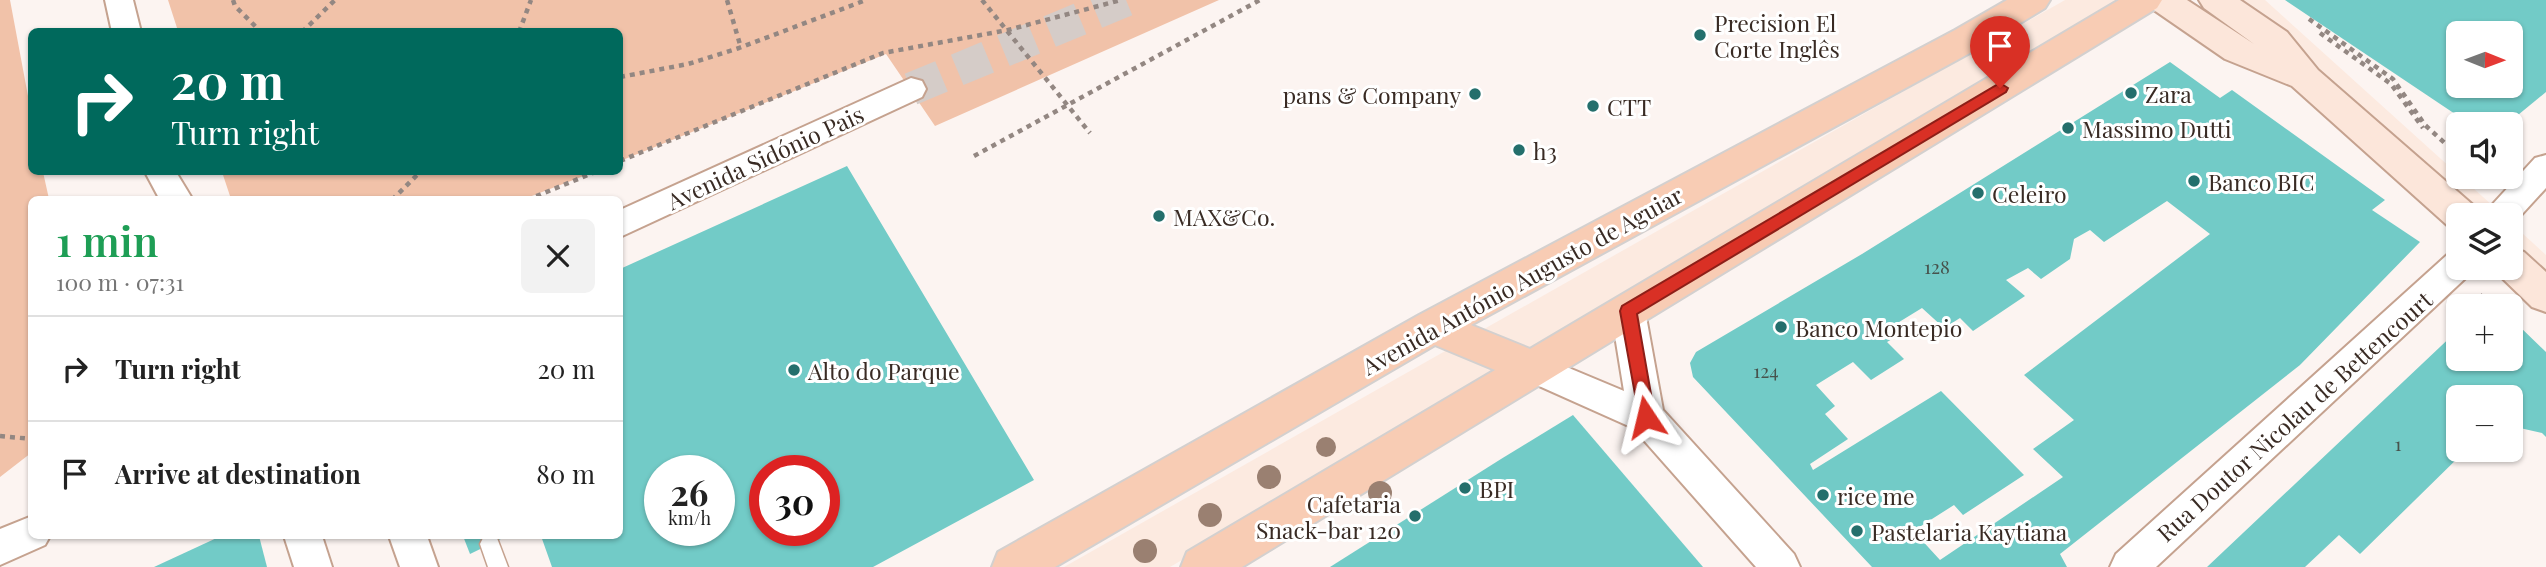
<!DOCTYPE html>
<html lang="en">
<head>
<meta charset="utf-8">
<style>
	body { margin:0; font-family:"Playfair Display",serif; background:#f2f2f2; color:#222; height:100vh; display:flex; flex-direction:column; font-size:26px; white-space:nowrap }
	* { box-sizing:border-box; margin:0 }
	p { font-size:23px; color:#767676 }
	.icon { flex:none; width:38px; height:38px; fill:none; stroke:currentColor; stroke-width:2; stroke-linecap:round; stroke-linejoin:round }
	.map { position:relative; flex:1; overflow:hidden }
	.details { position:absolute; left:28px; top:196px; width:595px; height:343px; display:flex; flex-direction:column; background:#fff; border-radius:10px; box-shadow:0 2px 5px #0004 }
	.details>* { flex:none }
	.banner { position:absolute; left:28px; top:28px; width:595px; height:147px; border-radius:10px; box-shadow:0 2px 5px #0004; background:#00695c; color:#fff; overflow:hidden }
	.needle { width:46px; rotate:91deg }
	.controls { position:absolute; left:2446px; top:21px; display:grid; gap:14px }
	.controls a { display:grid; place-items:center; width:77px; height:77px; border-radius:10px; background:#fff; box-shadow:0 2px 5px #0004; font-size:35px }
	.speed { position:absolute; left:644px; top:455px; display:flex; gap:14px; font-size:35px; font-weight:700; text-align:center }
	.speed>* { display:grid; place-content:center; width:91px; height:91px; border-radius:50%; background:#fff; box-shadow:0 2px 5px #0004; line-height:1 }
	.speed small { font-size:18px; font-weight:400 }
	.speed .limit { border:10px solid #d22; background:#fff; color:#111 }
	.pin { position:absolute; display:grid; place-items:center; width:60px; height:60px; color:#fff; margin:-72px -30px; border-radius:50% 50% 50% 0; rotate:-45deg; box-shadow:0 0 7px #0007 }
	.pin .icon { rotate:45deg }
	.me { position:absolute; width:77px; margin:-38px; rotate:350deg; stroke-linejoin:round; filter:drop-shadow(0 0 5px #0008) }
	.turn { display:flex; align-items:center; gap:24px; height:147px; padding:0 28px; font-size:32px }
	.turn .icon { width:91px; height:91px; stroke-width:2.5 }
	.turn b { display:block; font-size:49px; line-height:60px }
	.round { display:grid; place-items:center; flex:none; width:74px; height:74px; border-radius:10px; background:#f2f2f2 }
	.head { display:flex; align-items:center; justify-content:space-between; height:119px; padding:0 28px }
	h1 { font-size:42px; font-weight:600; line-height:52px; color:#1e9e55 }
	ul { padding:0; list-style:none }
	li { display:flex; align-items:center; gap:21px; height:105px; padding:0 28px; border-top:2px solid #e0e0e0 }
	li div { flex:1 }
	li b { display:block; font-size:26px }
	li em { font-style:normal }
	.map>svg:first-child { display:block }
	.built { fill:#fceae0 }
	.green { fill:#f1c2a9 }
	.building { fill:#72cbc7; fill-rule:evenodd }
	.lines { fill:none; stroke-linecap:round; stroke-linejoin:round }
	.street-tunnel { stroke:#d5ccc8; stroke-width:33; stroke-dasharray:33 17; stroke-linecap:butt }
	.lane-casing { stroke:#c5a28f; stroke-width:3 }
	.street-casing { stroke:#c5a28f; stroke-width:4 }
	.secondary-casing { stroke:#c5a28f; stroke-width:4 }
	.primary-casing { stroke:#d3d0cf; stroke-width:4 }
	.path { stroke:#938782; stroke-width:4.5; stroke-dasharray:5 5; stroke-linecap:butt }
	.lane { fill:#fff; fill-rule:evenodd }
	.street { fill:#fff; fill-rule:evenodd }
	.secondary { fill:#fce6da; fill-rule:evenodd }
	.primary { fill:#f8ccb4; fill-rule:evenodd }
	.tree { fill:#9a8071 }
	.route { fill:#d93025; stroke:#8d1f18; stroke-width:2 }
	.poi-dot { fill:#246f6c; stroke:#fff; stroke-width:2.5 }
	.labels { text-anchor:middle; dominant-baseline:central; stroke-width:6; stroke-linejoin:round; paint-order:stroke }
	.number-label { font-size:19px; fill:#47534d }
	.poi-label { font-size:23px; fill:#392b24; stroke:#fff; text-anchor:start }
	.street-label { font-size:23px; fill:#392b24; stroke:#fff }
</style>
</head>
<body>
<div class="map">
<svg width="2546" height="567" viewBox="0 0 2546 567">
	<rect width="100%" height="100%" fill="#fcf4f1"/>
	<g class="built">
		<path d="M2065 0H2140L1170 567H1064Z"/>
		<path d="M2210 0H2265L2503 215H2459V231Z"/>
		<path d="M2511 223 2546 255V313L2498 268H2511Z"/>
	</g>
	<g class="green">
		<path d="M0 0H10L31 112 32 172H43L49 199 32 200 31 453 0 477Z"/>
		<path d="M168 0H1219L935 126 886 54 620 161V32L178 31Z"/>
		<path d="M222 172H594L524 199H231Z"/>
	</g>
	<g class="building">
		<path d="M2285 0H2546V92L2507 124H2470ZM2459 33H2511V86H2459Z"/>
		<path d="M2170 62 2220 98 2232 90 2385 200 2372 210 2420 242 2300 365 2060 554 2067 567H1872L1693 377 1690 363 1696 352 1862 254ZM2167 201 2210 234 2024 375 2074 420 2033 449 2063 477 1940 560 1918 536 1920 543 1910 533 1954 505 1963 515 2024 475 1941 391 1813 470 1810 464 1848 439 1825 414 1835 406 1816 385 1853 362 1871 380 1904 359 1887 342 1899 335 1891 327 1922 308 1944 328 1960 318 1973 331 2025 296 2006 280 2028 268 2041 279 2070 259 2074 239 2090 230 2104 242Z"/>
		<path d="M847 166 1034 480 873 567H552L541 536H620V269ZM660 471H719V530H660ZM765 471H824V530H765Z"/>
		<path d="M2511 323 2517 324 2546 352V437L2542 433 2511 426V397H2459V450H2466L2360 554 2339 535 2305 567H2207L2459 329V359H2511Z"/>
		<path d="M1573 415 1703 567H1330L1501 459Z"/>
		<path d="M221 536H259L267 567H154Z"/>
		<path d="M463 536H507L470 554Z"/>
	</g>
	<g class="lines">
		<path class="street-tunnel" d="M911 89 1126 0"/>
		<g class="lane-casing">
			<path id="lane" d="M492 536 497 538 508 567H488L480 544 483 538Z"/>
		</g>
		<g class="street-casing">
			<g id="street">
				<path d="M105 0H133L141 32H112Z"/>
				<path d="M911 78 922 81 926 89 922 97 620 237V210Z"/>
				<path d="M2546 155V188L2513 224 2511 225V215H2486L2491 206 2535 158Z"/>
				<path d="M145 172H176L193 200H160Z"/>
				<path d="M2459 251V268H2474L2471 273 2156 567H2110L2116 554 2447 255Z"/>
				<path d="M1628 297 1640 301 1645 311 1663 410 1794 554 1800 567H1756L1633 428 1521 378 1516 368 1521 358 1533 353 1624 391 1611 311 1616 301Z"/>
				<path d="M32 516V536H50L45 545 0 565V529Z"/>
				<path d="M284 536H322L332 567H294Z"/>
				<path d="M389 536H427L438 567H400Z"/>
			</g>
		</g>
		<g class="secondary-casing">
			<g id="secondary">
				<path d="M2146 0H2187L2254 44 2204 8 2199 0H2240L2287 32 2318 70 2473 205 2478 215H2459V229L2447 225 2292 86 2225 59 2151 8Z"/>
				<path d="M2511 248 2524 252 2546 272V312L2532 307 2498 274 2494 268H2511Z"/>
			</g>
		</g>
		<g class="primary-casing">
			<path id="primary" d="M2007 0H2050L2045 8 1979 48 1471 325 1530 349 2119 0H2162L2157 8 1242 567H1181L1187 552 1495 370 1435 345 1055 567H992L998 552 1419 315 1955 30Z"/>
		</g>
		<g class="path">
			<path d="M233 0 235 6 261 32"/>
			<path d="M727 0 741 48"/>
			<path d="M982 0 1090 133"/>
			<path d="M2309 19 2393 79 2425 125 2459 156"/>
			<path d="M302 32 335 0"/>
			<path d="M519 32 531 0"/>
			<path d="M2320 33 2391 84 2423 128"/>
			<path d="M620 77 688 64 739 48 866 0"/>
			<path d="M974 156 1260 0"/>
			<path d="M620 161 883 53 1008 30 1121 0"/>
			<path d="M392 200 420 172"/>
			<path d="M527 200 595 172"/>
			<path d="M2480 295 2493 306"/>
			<path d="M0 436 32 439"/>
		</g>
		<use href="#lane" class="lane"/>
		<use href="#street" class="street"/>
		<use href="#secondary" class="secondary"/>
		<use href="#primary" class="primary"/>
	</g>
	<g class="tree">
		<circle cx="1326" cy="447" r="10"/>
		<circle cx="1269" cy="477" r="12"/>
		<circle cx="1380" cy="493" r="12"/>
		<circle cx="1210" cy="515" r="12"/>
		<circle cx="1145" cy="551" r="12"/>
	</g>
	<path class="route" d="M2000 83 2008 88 2006 92 1637 314 1655 417 1652 422 1646 424 1640 422 1620 311 1622 306Z"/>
	<g class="poi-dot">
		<circle cx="1700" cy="35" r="7"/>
		<circle cx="2131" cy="93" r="7"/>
		<circle cx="1475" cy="94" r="7"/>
		<circle cx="1593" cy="106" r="7"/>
		<circle cx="2068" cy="128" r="7"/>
		<circle cx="1519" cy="150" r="7"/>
		<circle cx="2194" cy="181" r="7"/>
		<circle cx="1978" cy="193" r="7"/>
		<circle cx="1159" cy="216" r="7"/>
		<circle cx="1781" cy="327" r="7"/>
		<circle cx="794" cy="370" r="7"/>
		<circle cx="1465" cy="488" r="7"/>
		<circle cx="1823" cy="495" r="7"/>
		<circle cx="1415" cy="516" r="7"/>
		<circle cx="1857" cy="531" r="7"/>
	</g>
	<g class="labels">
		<g class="number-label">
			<text x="1937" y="266">128</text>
			<text x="1766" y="370">124</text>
			<text x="2398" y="443">1</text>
		</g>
		<g class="poi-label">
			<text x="1714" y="22">Precision El<tspan x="1714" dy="26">Corte Inglês</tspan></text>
			<text x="2145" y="93">Zara</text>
			<text x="1461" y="94" text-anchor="end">pans &amp; Company</text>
			<text x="1607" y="106">CTT</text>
			<text x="2082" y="128">Massimo Dutti</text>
			<text x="1533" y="150">h3</text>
			<text x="2208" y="181">Banco BIC</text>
			<text x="1992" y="193">Celeiro</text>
			<text x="1173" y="216">MAX&amp;Co.</text>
			<text x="1795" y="327">Banco Montepio</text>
			<text x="808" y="370">Alto do Parque</text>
			<text x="1479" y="488">BPI</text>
			<text x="1837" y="495">rice me</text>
			<text x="1401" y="503" text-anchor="end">Cafetaria<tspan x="1401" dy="26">Snack-bar 120</tspan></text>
			<text x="1871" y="531">Pastelaria Kaytiana</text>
		</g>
		<g class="street-label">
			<text transform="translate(765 157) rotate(-25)">Avenida Sidónio Pais</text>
			<text transform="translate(1522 280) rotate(-29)">Avenida António Augusto de Aguiar</text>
			<text transform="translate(2294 416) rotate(-42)">Rua Doutor Nicolau de Bettencourt</text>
		</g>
	</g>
</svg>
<div class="controls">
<a><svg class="needle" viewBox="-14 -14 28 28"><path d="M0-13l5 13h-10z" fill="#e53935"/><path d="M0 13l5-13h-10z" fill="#767676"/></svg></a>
<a><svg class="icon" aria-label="sound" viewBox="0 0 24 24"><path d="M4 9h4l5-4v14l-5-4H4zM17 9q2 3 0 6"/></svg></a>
<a><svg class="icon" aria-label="layers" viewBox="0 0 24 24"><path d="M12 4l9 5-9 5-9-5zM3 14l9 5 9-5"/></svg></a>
<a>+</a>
<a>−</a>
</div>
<div class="speed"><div>26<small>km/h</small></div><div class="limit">30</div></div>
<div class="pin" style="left:2000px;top:88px;background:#d93025"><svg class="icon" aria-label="arrive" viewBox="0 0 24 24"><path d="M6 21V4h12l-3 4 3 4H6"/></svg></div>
<svg class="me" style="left:1646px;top:417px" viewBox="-20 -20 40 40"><path d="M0-17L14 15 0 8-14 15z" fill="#d93025" stroke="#fff" stroke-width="4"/></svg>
<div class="banner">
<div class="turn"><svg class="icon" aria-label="right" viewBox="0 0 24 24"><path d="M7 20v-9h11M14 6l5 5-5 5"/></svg><div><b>20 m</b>Turn right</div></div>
</div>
<section class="details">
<div class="head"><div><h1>1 min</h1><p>100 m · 07:31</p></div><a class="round"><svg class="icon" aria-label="close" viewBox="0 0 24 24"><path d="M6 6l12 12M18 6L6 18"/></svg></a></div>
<ul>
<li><svg class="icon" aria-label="right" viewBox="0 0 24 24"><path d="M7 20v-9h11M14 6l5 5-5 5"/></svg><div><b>Turn right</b></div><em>20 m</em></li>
<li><svg class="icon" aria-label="arrive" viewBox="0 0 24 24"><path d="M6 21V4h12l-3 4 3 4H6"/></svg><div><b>Arrive at destination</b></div><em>80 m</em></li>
</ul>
</section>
</div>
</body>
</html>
